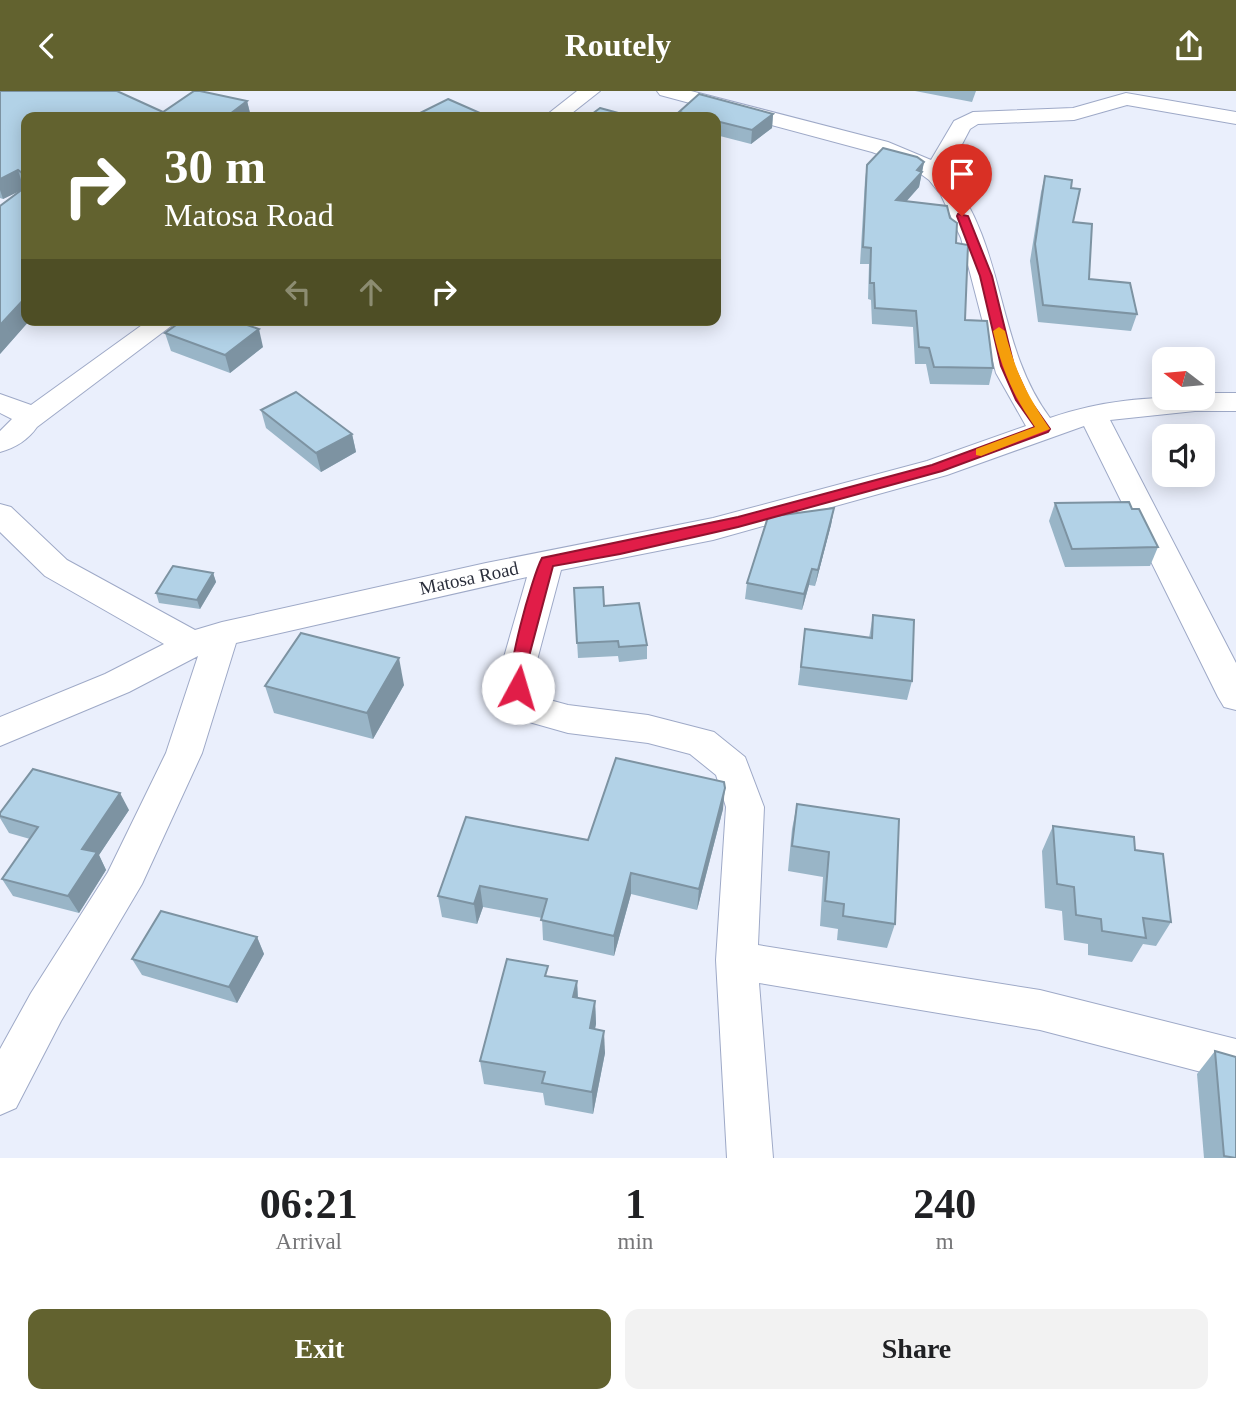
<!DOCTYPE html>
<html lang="en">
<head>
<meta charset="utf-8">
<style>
	body { margin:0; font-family:Georgia,serif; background:#f2f2f2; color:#202124; height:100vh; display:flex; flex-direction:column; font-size:26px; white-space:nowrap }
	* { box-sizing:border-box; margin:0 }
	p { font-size:23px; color:#757577 }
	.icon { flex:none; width:38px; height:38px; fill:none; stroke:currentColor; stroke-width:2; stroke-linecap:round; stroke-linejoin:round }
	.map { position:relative; height:1067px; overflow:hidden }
	.side { display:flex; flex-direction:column; background:#fff; flex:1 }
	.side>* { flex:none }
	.hud { position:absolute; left:21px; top:21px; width:700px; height:214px; border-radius:14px; box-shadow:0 4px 18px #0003; background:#62622f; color:#fff; overflow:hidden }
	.needle { width:46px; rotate:286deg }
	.tools { position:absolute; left:1152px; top:256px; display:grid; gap:14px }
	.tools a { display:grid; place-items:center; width:63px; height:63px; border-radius:14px; background:#fff; box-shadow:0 4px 18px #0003; font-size:35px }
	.pin { position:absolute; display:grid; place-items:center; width:60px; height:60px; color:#fff; margin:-72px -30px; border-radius:50% 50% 50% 0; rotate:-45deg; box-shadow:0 0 7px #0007 }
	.pin .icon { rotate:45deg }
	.me { position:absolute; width:77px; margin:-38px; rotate:6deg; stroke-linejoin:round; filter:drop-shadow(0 0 5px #0008) }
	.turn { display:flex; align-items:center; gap:24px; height:147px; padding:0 28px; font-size:32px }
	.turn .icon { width:91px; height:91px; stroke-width:2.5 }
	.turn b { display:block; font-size:49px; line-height:60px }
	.lanes { display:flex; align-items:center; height:66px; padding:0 28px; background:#0003; justify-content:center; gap:35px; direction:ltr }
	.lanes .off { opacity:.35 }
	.eta { display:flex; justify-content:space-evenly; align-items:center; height:119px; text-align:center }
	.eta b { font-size:42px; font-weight:800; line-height:49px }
	.cta { display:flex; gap:14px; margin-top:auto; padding:14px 28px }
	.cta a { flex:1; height:80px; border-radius:14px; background:#62622f; color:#fff; font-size:28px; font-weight:800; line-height:80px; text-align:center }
	.cta a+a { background:#f2f2f2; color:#202124 }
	header { display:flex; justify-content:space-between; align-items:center; height:91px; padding:0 28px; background:#62622f; color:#fff; font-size:32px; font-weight:800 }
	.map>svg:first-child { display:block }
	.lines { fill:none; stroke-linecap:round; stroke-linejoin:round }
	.minor-casing { stroke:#9ea9c7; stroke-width:2 }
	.minor { fill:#fff; fill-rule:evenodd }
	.wall { fill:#99b5c7 }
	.shaded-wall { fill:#7d93a2 }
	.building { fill:#b2d2e7; stroke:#7d93a2; stroke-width:2 }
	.route { fill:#e11d48; stroke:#92132f; stroke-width:2 }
	.slow { fill:#f59e0b }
	.labels { text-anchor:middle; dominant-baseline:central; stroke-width:5; stroke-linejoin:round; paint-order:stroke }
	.street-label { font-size:19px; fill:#2b2f3c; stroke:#fff }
</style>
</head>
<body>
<header><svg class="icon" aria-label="back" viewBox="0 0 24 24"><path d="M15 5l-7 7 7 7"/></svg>Routely<svg class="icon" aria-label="share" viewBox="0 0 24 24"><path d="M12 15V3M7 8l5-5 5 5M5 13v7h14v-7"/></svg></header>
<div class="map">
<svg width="1236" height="1067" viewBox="0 0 1236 1067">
	<rect width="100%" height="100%" fill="#eaeffc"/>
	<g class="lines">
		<g class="minor-casing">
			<g id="minor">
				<path d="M577 0H600L567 26H544Z"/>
				<path d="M657 0H691L888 51 931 69 954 30 973 21 1073 17 1126 2 1236 21V33L1127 14 1074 29 978 33 970 38 947 82C1007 155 995 254 1050 327 1101 309 1149 306 1202 306V302H1236V320H1195L1110 329 1236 572V619L1224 616 1218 606 1084 335 947 384 713 449 561 479 536 573 535 595 546 608 568 614 648 624 714 641 745 666 764 716 758 854 1040 899 1236 948V990L1040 939 759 892 773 1067H727L716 869 726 716 716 684 690 663 648 652 568 642 522 629 501 597 502 573 527 486 236 552 202 662 142 793 61 930 16 1017 0 1024V958L31 902 108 781 166 662 198 565 129 601 0 655V626L105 583 164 553 45 485 0 441V413L11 416 67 469 195 539 222 531 486 472 713 427 927 370 1026 335 996 282 961 147 941 104 929 89 910 75 872 61 660 4Z"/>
				<path d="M149 229H179L37 336C28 349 15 357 0 361V340L12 328 0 322V303L31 314Z"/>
			</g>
		</g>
		<use href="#minor" class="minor"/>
	</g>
	<g class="wall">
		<path d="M0 0 163 21 247 10 251 26H26V229H30L0 263 21 99 3 108 0 107Z"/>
		<path d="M915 0H976L972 11Z"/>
		<path d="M679 21 773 23 772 37 751 53 716 44V26H679Z"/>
		<path d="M924 71 919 96 906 111 950 127 956 152 965 229 993 277 989 294 930 293 926 273H915L913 236 872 233 871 209 868 208 869 173H860L865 89 867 74Z"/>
		<path d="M1045 85 1071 97 1073 131 1089 188 1137 223 1131 240 1038 231 1030 170 1041 101Z"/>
		<path d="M165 242 263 256 230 282 171 260Z"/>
		<path d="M261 319 352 343 356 361 321 381 266 337Z"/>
		<path d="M1055 412 1132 418 1158 456 1150 475 1065 476 1049 430Z"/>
		<path d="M834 417 831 434 815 495 809 494 802 519 745 508 747 492Z"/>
		<path d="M213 482 216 491 200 518 159 512 156 502Z"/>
		<path d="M574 497 604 515 647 554V568L619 571 618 565 578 567Z"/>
		<path d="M873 524 912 590 907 609 798 594 805 538 869 547Z"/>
		<path d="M404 594 373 648 274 622 265 595Z"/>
		<path d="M797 713 895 833 887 857 837 849 838 838 820 835 823 786 788 780 792 738Z"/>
		<path d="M723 718 697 819 631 803 614 865 543 849 542 827 483 816 477 833 442 826 438 805 588 749Z"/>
		<path d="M129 719 99 764 106 779 79 822 13 805 2 788 30 748 9 742 0 727V722Z"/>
		<path d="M1053 735 1135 759 1171 831 1156 855 1143 853 1132 871 1088 864V853L1064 849 1062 820 1045 817 1042 760Z"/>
		<path d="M257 846 264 863 237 912 142 884 132 868Z"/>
		<path d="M548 886 577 890 578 907 595 910 596 933 595 938 605 962 593 1023 545 1014 543 1002 484 993 480 970Z"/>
		<path d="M1215 960 1236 1067H1204L1197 983Z"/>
	</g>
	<g class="shaded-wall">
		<path d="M247 10 251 26H226Z"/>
		<path d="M480 22V26H471Z"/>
		<path d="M773 23 772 37 751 53 752 39Z"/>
		<path d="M924 71 919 96 893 125 896 109 917 79Z"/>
		<path d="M18 79 24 98 3 108 0 99V88Z"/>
		<path d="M26 206V229H30L0 263V234Z"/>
		<path d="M259 238 263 256 230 282 225 264Z"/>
		<path d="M352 343 356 361 321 381 316 362Z"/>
		<path d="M834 417 831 434 815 495 818 479Z"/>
		<path d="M812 478 809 494 802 519 804 503Z"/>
		<path d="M213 482 216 491 200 518 197 509Z"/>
		<path d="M399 567 404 594 373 648 367 622Z"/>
		<path d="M725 697 723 718 697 819 699 798Z"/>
		<path d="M120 702 129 719 99 764 106 779 79 822 68 805 82 758Z"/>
		<path d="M631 782V803L614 865V845Z"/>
		<path d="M480 795 483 816 477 833 474 813Z"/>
		<path d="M257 846 264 863 237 912 229 896Z"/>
		<path d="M577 890 578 913 573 906Z"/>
		<path d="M595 910 596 933 590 960V937Z"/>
		<path d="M604 940 605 962 593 1023 592 1001Z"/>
	</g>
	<g class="building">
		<path d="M0 0H117L163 21 194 0H200L247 10 226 26H26V206L0 234V115L20 100 26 93H22V82L18 79 0 88Z"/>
		<path d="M699 3 773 23 752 39 716 30V26H699L679 21Z"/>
		<path d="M448 8 480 22 471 26H418L414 25Z"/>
		<path d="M600 17 633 26H588Z"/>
		<path d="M883 57 917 66 924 71 917 79 922 81 896 109 947 115 950 127 957 132 956 152 968 154 965 229 987 230 993 277 934 276 929 257 919 256 916 220 875 217 874 192H870L871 157 863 156 867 74Z"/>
		<path d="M1045 85 1072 89 1071 97 1080 98 1073 131 1092 133 1089 188 1130 192 1137 223 1043 214 1035 153Z"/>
		<path d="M183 229H232L259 238 225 264 165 242Z"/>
		<path d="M296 301 352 343 316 362 261 319Z"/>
		<path d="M1129 411 1132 418H1139L1158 456 1072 458 1055 412Z"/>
		<path d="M834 417 818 479 812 478 804 503 747 492 768 426Z"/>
		<path d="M173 475 213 482 197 509 156 502Z"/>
		<path d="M603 496 604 515 639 512 647 554 619 556 618 550 577 552 574 497Z"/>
		<path d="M873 524 914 529 912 590 801 576 805 538 872 547Z"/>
		<path d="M301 542 399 567 367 622 265 595Z"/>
		<path d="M616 667 724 691 725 697 699 798 631 782 614 845 541 829 547 808 480 795 474 813 438 805 466 726 588 749Z"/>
		<path d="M33 678 120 702 82 758 97 761 68 805 2 788 38 736 0 725V722Z"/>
		<path d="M797 713 899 728 895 833 843 825 844 813 825 810 829 761 792 755Z"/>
		<path d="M1053 735 1134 746 1135 759 1163 763 1171 831 1143 827 1146 847 1102 840 1101 828 1076 824 1074 796 1057 793Z"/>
		<path d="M161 820 257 846 229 896 132 868Z"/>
		<path d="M507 868 548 875 545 885 577 890 573 906 595 910 590 937 604 940 592 1001 542 992 545 981 480 970Z"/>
		<path d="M1215 960 1236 966V1067L1224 1065Z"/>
	</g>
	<path class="route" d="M958 123 968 125 992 185 1014 275 1029 308 1050 338 1048 341 942 380 738 436 620 463 553 475 527 573 526 597 518 603 512 601C504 585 532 486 542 467L738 426 932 374 1035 336 1016 309 1001 275 980 185 957 125Z"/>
	<path class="slow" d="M999 236 1005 240C1015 280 1027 304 1050 338L981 365 976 364V358L1035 336C1013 305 1001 276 993 240Z"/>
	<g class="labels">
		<g class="street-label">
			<text transform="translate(469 487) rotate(-12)">Matosa Road</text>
		</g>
	</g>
</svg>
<div class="tools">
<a><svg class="needle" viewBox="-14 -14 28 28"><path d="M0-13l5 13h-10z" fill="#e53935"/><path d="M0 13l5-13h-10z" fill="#757577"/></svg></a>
<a><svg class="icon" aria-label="sound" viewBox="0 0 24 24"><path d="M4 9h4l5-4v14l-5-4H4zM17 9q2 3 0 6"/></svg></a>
</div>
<div class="pin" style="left:962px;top:125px;background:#d93025"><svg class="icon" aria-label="arrive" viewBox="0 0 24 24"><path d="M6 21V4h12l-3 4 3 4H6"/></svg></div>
<svg class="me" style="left:518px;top:597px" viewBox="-20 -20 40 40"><circle r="19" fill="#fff"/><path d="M0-13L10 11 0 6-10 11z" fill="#e11d48"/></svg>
<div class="hud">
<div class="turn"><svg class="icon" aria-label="right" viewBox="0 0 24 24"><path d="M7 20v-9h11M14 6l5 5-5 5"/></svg><div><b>30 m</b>Matosa Road</div></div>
<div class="lanes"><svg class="icon off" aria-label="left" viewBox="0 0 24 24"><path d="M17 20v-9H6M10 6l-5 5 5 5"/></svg><svg class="icon off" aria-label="ahead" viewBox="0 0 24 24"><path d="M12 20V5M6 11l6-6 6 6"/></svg><svg class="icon" aria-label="right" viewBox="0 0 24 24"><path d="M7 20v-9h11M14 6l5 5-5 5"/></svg></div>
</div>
</div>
<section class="side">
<div class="eta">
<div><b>06:21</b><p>Arrival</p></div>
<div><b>1</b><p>min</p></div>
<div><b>240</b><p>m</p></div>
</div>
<div class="cta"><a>Exit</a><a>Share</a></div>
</section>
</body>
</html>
